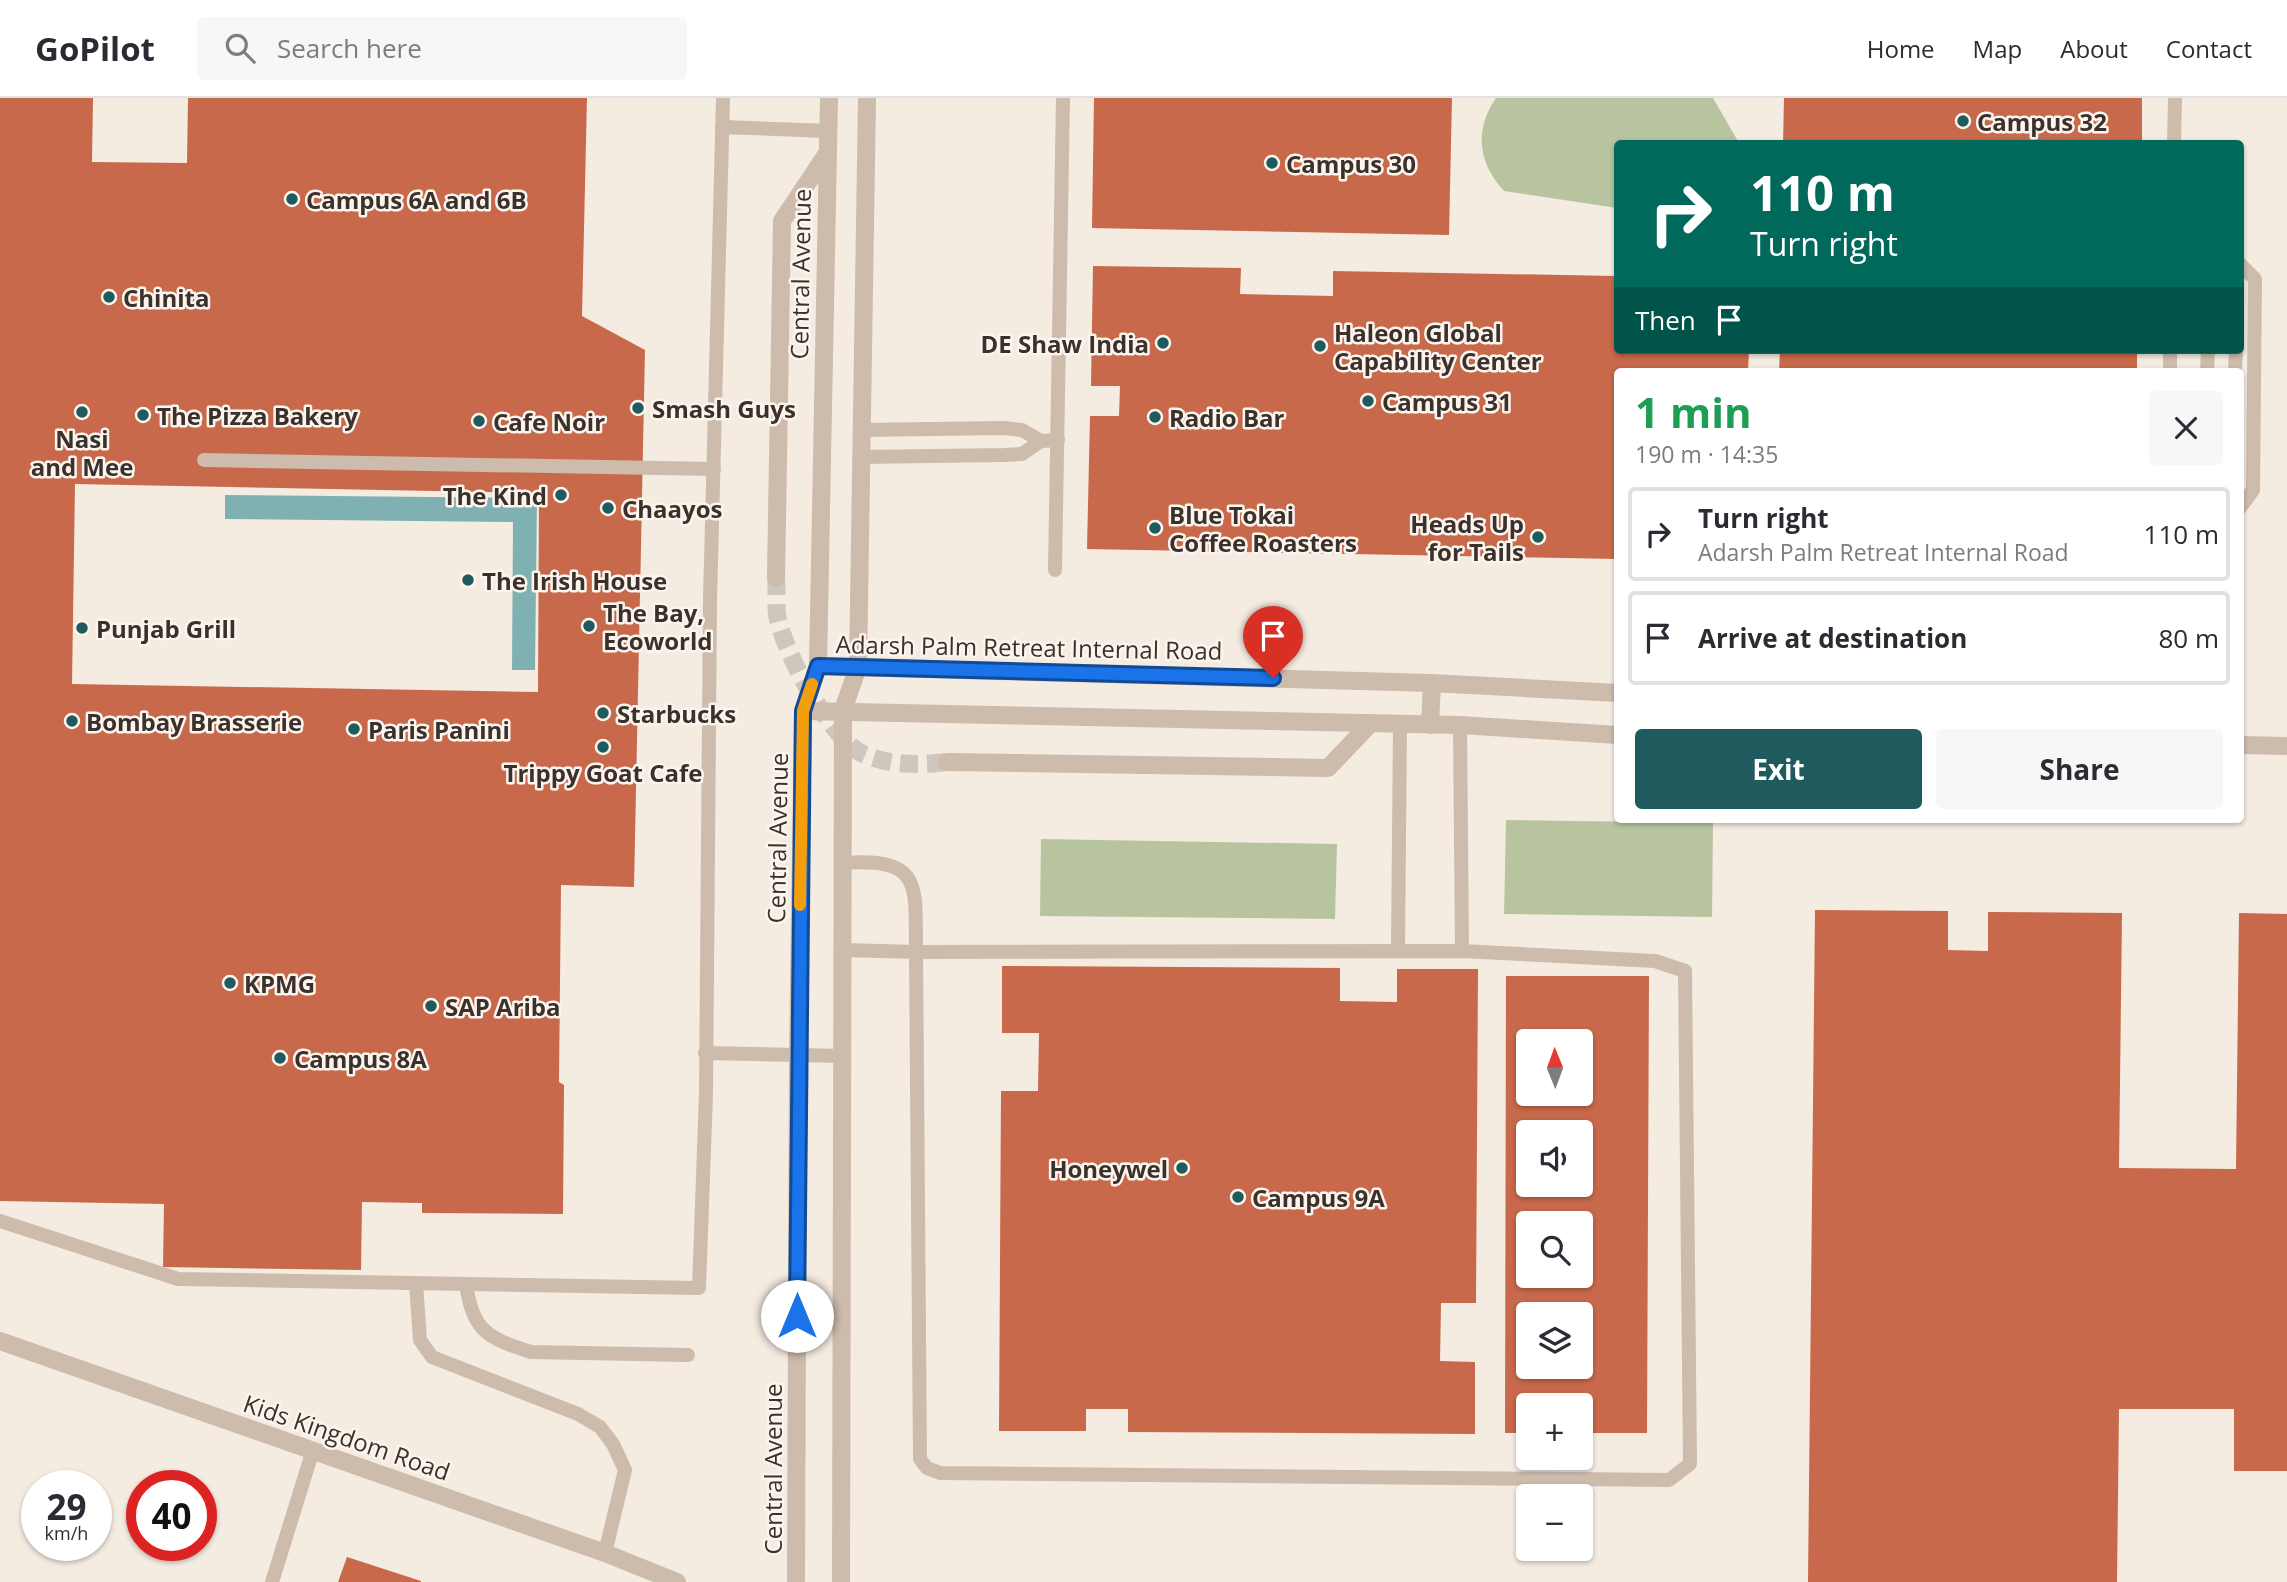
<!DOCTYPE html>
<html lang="en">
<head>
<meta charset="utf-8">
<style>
	body { margin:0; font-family:"Open Sans",sans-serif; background:#f7f7f7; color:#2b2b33; height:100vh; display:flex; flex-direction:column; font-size:26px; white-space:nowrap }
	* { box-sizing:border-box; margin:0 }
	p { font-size:23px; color:#7c7c81 }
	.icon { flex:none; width:38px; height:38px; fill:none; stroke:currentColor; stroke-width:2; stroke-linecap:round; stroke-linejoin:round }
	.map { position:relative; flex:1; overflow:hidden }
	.drawer { position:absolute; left:1614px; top:270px; width:630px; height:455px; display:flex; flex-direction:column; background:#fff; border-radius:7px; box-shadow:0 2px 5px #0004 }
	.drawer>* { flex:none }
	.top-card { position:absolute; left:1614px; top:42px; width:630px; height:214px; border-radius:7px; box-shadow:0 2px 5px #0004; background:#00695c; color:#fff; overflow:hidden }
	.needle { width:46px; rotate:359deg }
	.controls { position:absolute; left:1516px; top:931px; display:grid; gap:14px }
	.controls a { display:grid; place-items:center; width:77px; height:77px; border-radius:7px; background:#fff; box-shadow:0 2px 5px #0004; font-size:35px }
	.speed { position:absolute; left:21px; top:1372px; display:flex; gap:14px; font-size:35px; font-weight:700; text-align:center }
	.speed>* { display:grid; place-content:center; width:91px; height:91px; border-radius:50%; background:#fff; box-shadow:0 2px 5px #0004; line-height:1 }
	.speed small { font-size:18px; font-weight:400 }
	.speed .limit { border:10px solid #d22; background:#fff; color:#111 }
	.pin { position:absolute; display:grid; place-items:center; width:60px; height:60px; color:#fff; margin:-72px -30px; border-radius:50% 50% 50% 0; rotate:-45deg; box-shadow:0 0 7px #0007 }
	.pin .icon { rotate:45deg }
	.me { position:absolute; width:77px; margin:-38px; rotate:0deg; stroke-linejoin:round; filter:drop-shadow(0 0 5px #0008) }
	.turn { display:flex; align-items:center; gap:24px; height:147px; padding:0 21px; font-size:32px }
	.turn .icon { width:91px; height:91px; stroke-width:2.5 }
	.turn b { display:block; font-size:49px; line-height:60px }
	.then { display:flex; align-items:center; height:66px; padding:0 21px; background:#0003; gap:14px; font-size:26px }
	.round { display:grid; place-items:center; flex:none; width:74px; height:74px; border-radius:7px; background:#f7f7f7 }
	.overview { display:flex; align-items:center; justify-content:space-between; height:119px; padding:0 21px }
	h1 { font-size:42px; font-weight:700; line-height:52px; color:#1e9e55 }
	.button { display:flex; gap:14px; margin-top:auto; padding:14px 21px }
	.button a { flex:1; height:80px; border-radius:7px; background:#1f5a5e; color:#fff; font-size:28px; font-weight:700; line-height:80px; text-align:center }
	.button a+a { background:#f7f7f7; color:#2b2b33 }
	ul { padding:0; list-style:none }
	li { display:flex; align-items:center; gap:21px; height:94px; margin:0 14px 10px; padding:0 7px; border:4px solid #e1e1e2; border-radius:7px }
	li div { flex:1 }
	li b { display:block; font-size:26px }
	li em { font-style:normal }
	header { display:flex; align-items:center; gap:42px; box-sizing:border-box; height:98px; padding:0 35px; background:#fff; border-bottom:2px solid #e1e1e2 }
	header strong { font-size:33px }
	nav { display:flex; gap:38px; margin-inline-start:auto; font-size:24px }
	.search { width:490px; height:63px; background:#f7f7f7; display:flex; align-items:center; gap:18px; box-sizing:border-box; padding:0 24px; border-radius:7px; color:#7c7c81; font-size:26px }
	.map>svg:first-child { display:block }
	.green { fill:#b8c4a0 }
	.water { fill:#7fb0b2 }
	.building { fill:#c8694b; fill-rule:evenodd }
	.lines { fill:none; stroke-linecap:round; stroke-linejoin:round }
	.tertiary-tunnel { stroke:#cfc6bd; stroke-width:18; stroke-dasharray:18 9; stroke-linecap:butt }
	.service { stroke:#cdbbac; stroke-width:14 }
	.minor { stroke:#cdbbac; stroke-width:18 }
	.tertiary { stroke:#cdbbac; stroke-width:18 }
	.route-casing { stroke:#114b97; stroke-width:18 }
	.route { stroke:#1a73e8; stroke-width:12 }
	.slow { stroke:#f59e0b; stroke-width:12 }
	.poi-dot { fill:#1f5a5e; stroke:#fbf5ee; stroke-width:2.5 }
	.labels { text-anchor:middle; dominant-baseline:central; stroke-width:5; stroke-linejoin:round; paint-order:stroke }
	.poi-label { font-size:24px; font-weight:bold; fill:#3b302b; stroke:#fbf5ee; text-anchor:start }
	.street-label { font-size:24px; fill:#3b302b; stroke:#fbf5ee }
</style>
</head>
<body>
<header>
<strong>GoPilot</strong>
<div class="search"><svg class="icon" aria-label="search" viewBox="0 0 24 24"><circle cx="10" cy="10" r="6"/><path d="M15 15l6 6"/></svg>Search here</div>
<nav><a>Home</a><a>Map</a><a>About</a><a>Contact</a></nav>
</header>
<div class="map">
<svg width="2287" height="1484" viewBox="0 0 2287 1484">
	<rect width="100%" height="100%" fill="#f4ebe1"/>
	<g class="green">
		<path d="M1496 0H1713L1739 45 1617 46V110L1504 93C1478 65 1474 32 1496 0Z"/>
		<path d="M1506 722 1713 725 1712 819 1504 816Z"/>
		<path d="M1041 741 1337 746 1335 821 1040 818Z"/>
	</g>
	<path class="water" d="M225 397 537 400 535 572H512L513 424 225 421Z"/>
	<g class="building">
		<path d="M0 0H93L92 64 187 65 188 0H587L582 218 645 252 634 789 561 787 559 984 564 987 563 1116 422 1115V1105L362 1104 361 1172 163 1169 164 1106 0 1103ZM75 386 539 395 538 594 72 586Z"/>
		<path d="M1094 0H1452L1449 137 1092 130Z"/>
		<path d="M1784 0H2142V46H1783Z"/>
		<path d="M1093 168 1241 170 1240 196 1333 198V173L1617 178V252H1749L1748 273H1617V461L1087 451 1090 318H1119L1120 288H1091Z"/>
		<path d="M1780 252H2137V273H1779Z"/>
		<path d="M1815 812 1948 813V852L1988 853V814L2122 815 2119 1070 2236 1071 2239 815 2287 816V1373H2234V1311H2119L2117 1484H1808Z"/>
		<path d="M1002 868 1340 870V903L1397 904V871H1478L1476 1205H1441L1440 1263 1475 1264V1336L1128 1334V1311H1086V1333H999L1001 993H1038L1039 935H1002Z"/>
		<path d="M1506 878H1649L1647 1335H1580V1307H1528V1335H1505ZM1528 943H1580V996H1528ZM1528 1034H1580V1087H1528ZM1528 1125H1580V1178H1528ZM1528 1216H1580V1269H1528Z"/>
		<path d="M347 1459 421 1483V1484H338Z"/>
	</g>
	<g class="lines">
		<path class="tertiary-tunnel" d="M776 479C777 491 776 505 777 517 783 552 830 641 863 656 890 668 919 667 947 664"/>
		<g class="service">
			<path d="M722 29 828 33"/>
			<path d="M2174 46 2175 0"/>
			<path d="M2240 166 2255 181 2253 392 2240 410"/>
			<path d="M2170 273V252"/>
			<path d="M2207 273 2208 252"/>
			<path d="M2235 273 2236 252"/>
			<path d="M861 332 1003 330 1022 332 1041 343"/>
			<path d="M860 359 1004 357 1022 356 1041 343 1058 342"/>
			<path d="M204 362 714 371"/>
			<path d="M1055 472 1063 0"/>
			<path d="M1460 627 1462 853"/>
			<path d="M843 852 916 854 1462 853 1655 863 1685 873 1690 1366 1669 1382 940 1375 927 1370 920 1361 916 854C915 788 924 759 843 765"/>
			<path d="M1398 853 1400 626"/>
			<path d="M705 955 843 958"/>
			<path d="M0 1123 178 1181 699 1190 706 996 710 502 723 0"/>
			<path d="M416 1185 420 1242 432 1259 578 1316 600 1329 613 1346 625 1372 605 1455"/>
			<path d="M466 1186C473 1233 487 1240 531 1254L688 1257"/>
			<path d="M272 1484 313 1352"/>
		</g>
		<g class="minor">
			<path d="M2240 647 2287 648"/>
			<path d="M0 1243 605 1455 677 1484"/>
		</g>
		<g class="tertiary">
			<path d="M776 479 782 123 826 57"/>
			<path d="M818 568 1432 585 1617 595"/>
			<path d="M803 613 1460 627 1617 637"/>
			<path d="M1430 627 1432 585"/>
			<path d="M947 664 1328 670 1370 626"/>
			<path d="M796 1484 798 959 803 613 818 568 829 0"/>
			<path d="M841 1484 843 612 858 569 867 0"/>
		</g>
	</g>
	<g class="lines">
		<g class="route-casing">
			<path id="route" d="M797 1218 803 613 818 568 1273 580"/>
		</g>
		<use href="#route" class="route"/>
		<path class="slow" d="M800 807 803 613 812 586"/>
	</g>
	<g class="poi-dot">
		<circle cx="1963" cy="23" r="7"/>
		<circle cx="1272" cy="65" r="7"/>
		<circle cx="292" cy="101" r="7"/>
		<circle cx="109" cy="199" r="7"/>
		<circle cx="1163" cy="245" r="7"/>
		<circle cx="1320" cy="248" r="7"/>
		<circle cx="1368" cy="303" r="7"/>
		<circle cx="638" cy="310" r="7"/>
		<circle cx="82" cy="314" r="7"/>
		<circle cx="143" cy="317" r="7"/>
		<circle cx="1155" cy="319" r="7"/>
		<circle cx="479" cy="323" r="7"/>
		<circle cx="561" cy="397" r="7"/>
		<circle cx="608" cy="410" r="7"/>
		<circle cx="1155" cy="430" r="7"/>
		<circle cx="1538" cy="439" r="7"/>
		<circle cx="468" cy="482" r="7"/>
		<circle cx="589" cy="528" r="7"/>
		<circle cx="82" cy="530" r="7"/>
		<circle cx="603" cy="615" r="7"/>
		<circle cx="72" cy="623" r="7"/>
		<circle cx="354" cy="631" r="7"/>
		<circle cx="603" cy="649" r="7"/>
		<circle cx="230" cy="885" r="7"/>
		<circle cx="431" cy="908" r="7"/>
		<circle cx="280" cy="960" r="7"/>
		<circle cx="1182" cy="1070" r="7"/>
		<circle cx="1238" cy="1099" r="7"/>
	</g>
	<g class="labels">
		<g class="poi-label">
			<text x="1977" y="23">Campus 32</text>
			<text x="1286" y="65">Campus 30</text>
			<text x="306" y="101">Campus 6A and 6B</text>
			<text x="123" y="199">Chinita</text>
			<text x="1334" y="234">Haleon Global<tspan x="1334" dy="28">Capability Center</tspan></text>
			<text x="1149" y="245" text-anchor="end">DE Shaw India</text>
			<text x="1382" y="303">Campus 31</text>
			<text x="652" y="310">Smash Guys</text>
			<text x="157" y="317">The Pizza Bakery</text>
			<text x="1169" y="319">Radio Bar</text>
			<text x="493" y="323">Cafe Noir</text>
			<text x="82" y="340" text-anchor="middle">Nasi<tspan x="82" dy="28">and Mee</tspan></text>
			<text x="547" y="397" text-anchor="end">The Kind</text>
			<text x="622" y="410">Chaayos</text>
			<text x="1169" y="416">Blue Tokai<tspan x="1169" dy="28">Coffee Roasters</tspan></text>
			<text x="1524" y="425" text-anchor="end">Heads Up<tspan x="1524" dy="28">for Tails</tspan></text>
			<text x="482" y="482">The Irish House</text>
			<text x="603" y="514">The Bay,<tspan x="603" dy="28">Ecoworld</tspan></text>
			<text x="96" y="530">Punjab Grill</text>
			<text x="617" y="615">Starbucks</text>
			<text x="86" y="623">Bombay Brasserie</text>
			<text x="368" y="631">Paris Panini</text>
			<text x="603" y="674" text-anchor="middle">Trippy Goat Cafe</text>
			<text x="244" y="885">KPMG</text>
			<text x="445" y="908">SAP Ariba</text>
			<text x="294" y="960">Campus 8A</text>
			<text x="1168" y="1070" text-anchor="end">Honeywel</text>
			<text x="1252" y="1099">Campus 9A</text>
		</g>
		<g class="street-label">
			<text transform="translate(800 176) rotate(-89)">Central Avenue</text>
			<text transform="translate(1029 549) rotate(1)">Adarsh Palm Retreat Internal Road</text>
			<text transform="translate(777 740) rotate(-89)">Central Avenue</text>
			<text transform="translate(347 1339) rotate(19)">Kids Kingdom Road</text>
			<text transform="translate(772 1371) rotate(-90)">Central Avenue</text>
		</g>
	</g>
</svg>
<div class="controls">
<a><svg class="needle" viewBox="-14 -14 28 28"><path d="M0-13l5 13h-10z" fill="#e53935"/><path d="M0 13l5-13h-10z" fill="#7c7c81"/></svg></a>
<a><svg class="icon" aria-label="sound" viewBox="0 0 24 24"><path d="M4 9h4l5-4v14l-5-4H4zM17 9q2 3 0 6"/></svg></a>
<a><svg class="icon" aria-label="search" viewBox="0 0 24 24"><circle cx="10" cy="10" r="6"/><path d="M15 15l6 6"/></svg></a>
<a><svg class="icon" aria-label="layers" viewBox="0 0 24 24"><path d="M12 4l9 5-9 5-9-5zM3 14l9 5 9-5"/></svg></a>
<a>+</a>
<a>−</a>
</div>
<div class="speed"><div>29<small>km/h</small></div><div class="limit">40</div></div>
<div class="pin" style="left:1273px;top:580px;background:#d93025"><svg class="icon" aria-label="arrive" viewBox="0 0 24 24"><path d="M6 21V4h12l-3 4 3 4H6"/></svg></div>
<svg class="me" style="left:797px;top:1218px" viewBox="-20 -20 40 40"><circle r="19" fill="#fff"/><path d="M0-13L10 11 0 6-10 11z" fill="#1a73e8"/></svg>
<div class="top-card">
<div class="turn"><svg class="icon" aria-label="right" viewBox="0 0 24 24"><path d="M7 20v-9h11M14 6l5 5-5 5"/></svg><div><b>110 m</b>Turn right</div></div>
<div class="then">Then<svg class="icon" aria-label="arrive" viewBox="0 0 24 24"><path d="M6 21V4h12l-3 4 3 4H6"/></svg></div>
</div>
<section class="drawer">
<div class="overview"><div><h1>1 min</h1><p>190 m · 14:35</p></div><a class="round"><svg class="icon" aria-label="close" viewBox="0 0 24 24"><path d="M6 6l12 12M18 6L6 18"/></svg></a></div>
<ul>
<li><svg class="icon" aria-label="right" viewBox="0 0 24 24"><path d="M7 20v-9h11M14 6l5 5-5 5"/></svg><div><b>Turn right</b><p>Adarsh Palm Retreat Internal Road</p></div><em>110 m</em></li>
<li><svg class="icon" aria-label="arrive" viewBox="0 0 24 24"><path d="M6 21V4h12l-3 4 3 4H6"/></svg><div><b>Arrive at destination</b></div><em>80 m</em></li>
</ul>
<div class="button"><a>Exit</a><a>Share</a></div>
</section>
</div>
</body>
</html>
